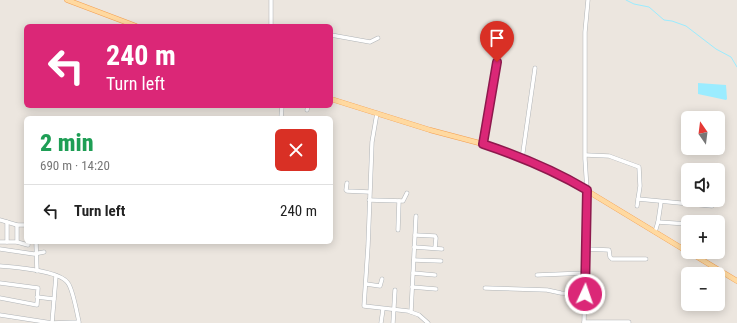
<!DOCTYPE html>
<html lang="en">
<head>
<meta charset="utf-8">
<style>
	body { margin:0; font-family:"Roboto Condensed",sans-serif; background:#f2f2f2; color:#222; height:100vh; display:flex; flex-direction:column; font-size:15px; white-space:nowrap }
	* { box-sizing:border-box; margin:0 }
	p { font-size:13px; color:#767676 }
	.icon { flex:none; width:22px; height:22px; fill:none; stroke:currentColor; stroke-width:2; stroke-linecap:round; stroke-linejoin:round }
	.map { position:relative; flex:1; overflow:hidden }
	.sheet { position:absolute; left:24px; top:116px; width:309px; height:128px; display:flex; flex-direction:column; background:#fff; border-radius:6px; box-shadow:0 2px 10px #0003 }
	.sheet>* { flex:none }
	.banner { position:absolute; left:24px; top:24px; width:309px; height:84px; border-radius:6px; box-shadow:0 2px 10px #0003; background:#db2777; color:#fff; overflow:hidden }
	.needle { width:26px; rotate:346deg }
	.tools { position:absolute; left:681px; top:111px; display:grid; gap:8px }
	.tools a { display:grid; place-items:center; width:44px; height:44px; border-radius:6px; background:#fff; box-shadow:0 2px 10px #0003; font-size:20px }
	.pin { position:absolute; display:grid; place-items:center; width:34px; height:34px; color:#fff; margin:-41px -17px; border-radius:50% 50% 50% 0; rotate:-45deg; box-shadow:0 0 4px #0007 }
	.pin .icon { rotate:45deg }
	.me { position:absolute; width:44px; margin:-22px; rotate:3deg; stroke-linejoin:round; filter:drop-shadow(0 0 3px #0008) }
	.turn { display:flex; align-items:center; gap:14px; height:84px; padding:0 16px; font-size:18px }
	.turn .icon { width:52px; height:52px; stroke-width:2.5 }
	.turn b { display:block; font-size:28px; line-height:34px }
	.round { display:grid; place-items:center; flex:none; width:42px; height:42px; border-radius:6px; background:#f2f2f2 }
	.overview { display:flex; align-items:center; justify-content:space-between; height:68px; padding:0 16px }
	h1 { font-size:24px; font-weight:800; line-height:30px; color:#1e9e55 }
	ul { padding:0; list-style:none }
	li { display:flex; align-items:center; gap:12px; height:52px; padding:0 16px; border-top:1px solid #e0e0e0 }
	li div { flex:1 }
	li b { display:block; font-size:15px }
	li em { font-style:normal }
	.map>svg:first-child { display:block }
	.water { fill:#9becff }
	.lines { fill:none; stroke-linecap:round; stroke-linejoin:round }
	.stream { stroke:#9becff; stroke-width:1 }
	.minor-casing { stroke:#b0b4b7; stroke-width:4.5 }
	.major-casing { stroke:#f49e4f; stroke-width:5.5 }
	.minor { stroke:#fff; stroke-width:3.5 }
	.major { stroke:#ffd9a0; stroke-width:4.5 }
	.route-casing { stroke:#8e194d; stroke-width:10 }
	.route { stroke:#db2777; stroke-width:7 }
</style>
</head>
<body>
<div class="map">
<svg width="737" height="323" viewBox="0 0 737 323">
	<rect width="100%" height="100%" fill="#ece6df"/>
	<path class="water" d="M698 83 726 85 727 99 726 100 698 94Z"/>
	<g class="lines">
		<path class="stream" d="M626 0 634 4 649 7 664 20 672 21 686 26 716 49 731 57 737 67"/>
		<g class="minor-casing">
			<g id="minor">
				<path d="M271 0V26"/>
				<path d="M331 35 370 42 378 38"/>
				<path d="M307 110 308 106"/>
				<path d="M377 113 372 142 368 246 364 306 408 311 419 315 428 323"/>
				<path d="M281 118 282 106"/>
				<path d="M483 144 496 64 495 59"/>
				<path d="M586 155 609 156 639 167 640 186 637 206"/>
				<path d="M522 159 535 68"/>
				<path d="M347 183 346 190 347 191 369 192"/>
				<path d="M638 199 712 206"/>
				<path d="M369 200 403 201 407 193"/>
				<path d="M0 220 17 225H26"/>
				<path d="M7 222V242"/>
				<path d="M658 222 688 224"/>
				<path d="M17 225V242"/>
				<path d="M718 225 720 226 719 236"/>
				<path d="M398 230 399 201"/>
				<path d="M655 232 658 222 661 202"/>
				<path d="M415 235 435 236 436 238 435 248"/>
				<path d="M0 242H17L28 245V242"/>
				<path d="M36 242 37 271"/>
				<path d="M414 247 442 249"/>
				<path d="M0 249 34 254 44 252"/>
				<path d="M586 249 609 250 610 257 612 259H646"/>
				<path d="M414 260 441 261"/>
				<path d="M0 266C14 267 60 271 68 283 73 290 77 313 79 322L52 323 0 315"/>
				<path d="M413 273 435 275"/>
				<path d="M537 275 586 273"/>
				<path d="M0 283 38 288 37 305 0 298"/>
				<path d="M366 284 380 286 382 279"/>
				<path d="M412 287 436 289"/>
				<path d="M485 288 547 290 561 293 585 294"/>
				<path d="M37 297 54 299"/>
				<path d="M411 312 416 216"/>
				<path d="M584 322H629"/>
				<path d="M52 323 56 276"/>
				<path d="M381 323 383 309"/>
				<path d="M393 323 395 290"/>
				<path d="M584 323 587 190 585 159V32L588 0"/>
			</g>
		</g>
		<g class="major-casing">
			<g id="major">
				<path d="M67 0 136 26"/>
				<path d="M331 99 430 130 483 144 522 159 559 176 566 178 688 252"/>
				<path d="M689 252 737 281"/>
			</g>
		</g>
		<use href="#minor" class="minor"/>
		<use href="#major" class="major"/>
	</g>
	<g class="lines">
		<g class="route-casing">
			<path id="route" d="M497 62 483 144C519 156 555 171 587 190L585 294"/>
		</g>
		<use href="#route" class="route"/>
	</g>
</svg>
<div class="tools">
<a><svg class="needle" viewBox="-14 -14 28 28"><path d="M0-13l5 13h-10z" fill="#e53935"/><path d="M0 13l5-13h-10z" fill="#767676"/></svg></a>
<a><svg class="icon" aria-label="sound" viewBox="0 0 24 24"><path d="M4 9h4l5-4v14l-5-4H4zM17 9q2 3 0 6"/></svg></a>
<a>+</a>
<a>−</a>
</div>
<div class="pin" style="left:497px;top:62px;background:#d93025"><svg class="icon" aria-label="arrive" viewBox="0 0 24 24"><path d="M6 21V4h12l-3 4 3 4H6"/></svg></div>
<svg class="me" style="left:585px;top:294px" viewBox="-20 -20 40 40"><circle r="17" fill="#db2777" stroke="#fff" stroke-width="3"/><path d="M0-11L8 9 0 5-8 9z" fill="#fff"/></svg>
<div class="banner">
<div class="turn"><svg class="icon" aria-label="left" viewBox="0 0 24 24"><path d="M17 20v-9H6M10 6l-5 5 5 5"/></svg><div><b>240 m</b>Turn left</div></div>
</div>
<section class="sheet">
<div class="overview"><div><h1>2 min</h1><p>690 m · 14:20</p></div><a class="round" style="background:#d93025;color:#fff"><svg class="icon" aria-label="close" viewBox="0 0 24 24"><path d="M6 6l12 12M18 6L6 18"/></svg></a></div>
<ul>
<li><svg class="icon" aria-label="left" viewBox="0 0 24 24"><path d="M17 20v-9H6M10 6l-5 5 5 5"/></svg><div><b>Turn left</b></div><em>240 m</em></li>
</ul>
</section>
</div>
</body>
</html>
